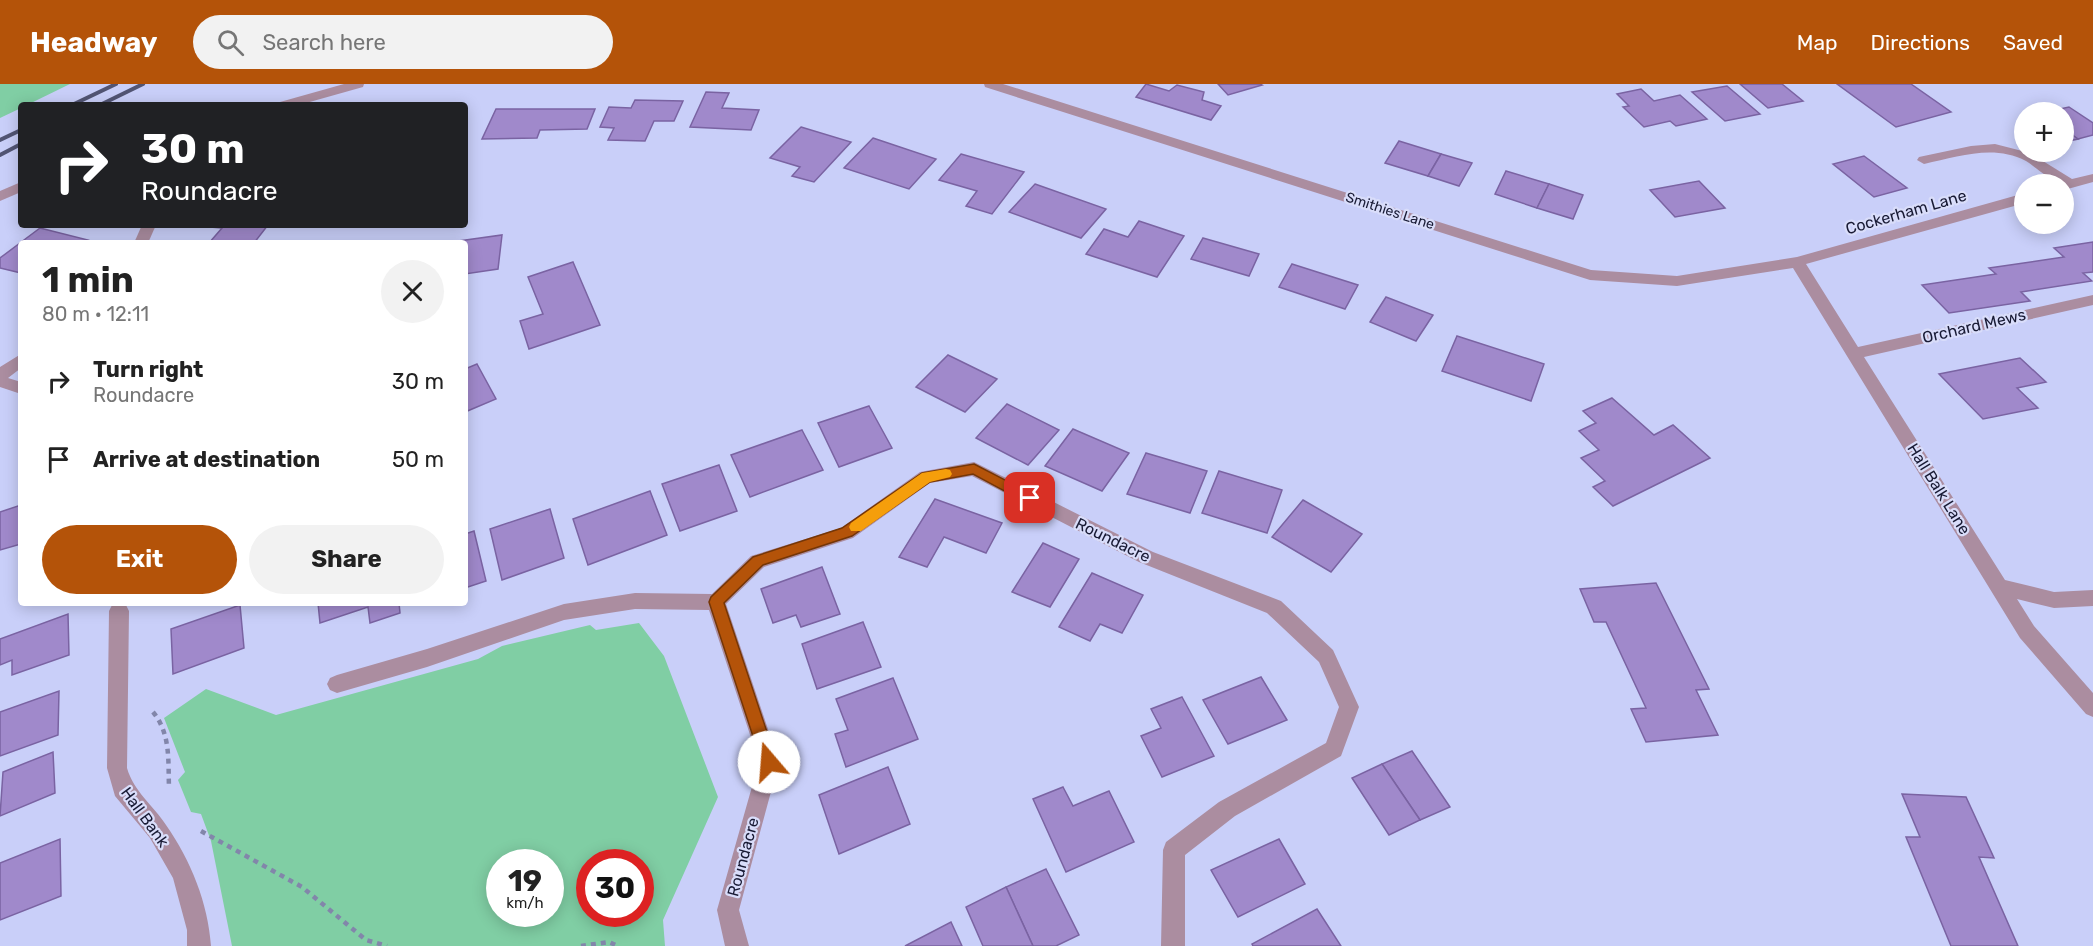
<!DOCTYPE html>
<html lang="en">
<head>
<meta charset="utf-8">
<style>
	body { margin:0; font-family:Rubik,sans-serif; background:#f2f2f2; color:#222; height:100vh; display:flex; flex-direction:column; font-size:22px; white-space:nowrap }
	* { box-sizing:border-box; margin:0 }
	p { font-size:20px; color:#767676 }
	.icon { flex:none; width:33px; height:33px; fill:none; stroke:currentColor; stroke-width:2; stroke-linecap:round; stroke-linejoin:round }
	.map { position:relative; flex:1; overflow:hidden }
	.panel { position:absolute; left:18px; top:156px; width:450px; height:366px; display:flex; flex-direction:column; background:#fff; border-radius:6px; box-shadow:0 3px 15px #0003 }
	.panel>* { flex:none }
	.hud { position:absolute; left:18px; top:18px; width:450px; height:126px; border-radius:6px; box-shadow:0 3px 15px #0003; background:#202124; color:#fff; overflow:hidden }
	.controls { position:absolute; left:2014px; top:18px; display:grid; gap:12px }
	.controls a { display:grid; place-items:center; width:60px; height:60px; border-radius:50%; background:#fff; box-shadow:0 3px 15px #0003; font-size:30px }
	.speed { position:absolute; left:486px; top:765px; display:flex; gap:12px; font-size:30px; font-weight:700; text-align:center }
	.speed>* { display:grid; place-content:center; width:78px; height:78px; border-radius:50%; background:#fff; box-shadow:0 3px 15px #0003; line-height:1 }
	.speed small { font-size:15px; font-weight:400 }
	.speed .limit { border:9px solid #d22; background:#fff; color:#111 }
	.pin { position:absolute; display:grid; place-items:center; width:51px; height:51px; color:#fff; margin:-26px; border-radius:12px; box-shadow:0 3px 9px #0006 }
	.me { position:absolute; width:66px; margin:-33px; rotate:342deg; stroke-linejoin:round; filter:drop-shadow(0 0 4px #0008) }
	.turn { display:flex; align-items:center; gap:21px; height:126px; padding:0 24px; font-size:27px }
	.turn .icon { width:78px; height:78px; stroke-width:2.5 }
	.turn b { display:block; font-size:42px; line-height:51px }
	.round { display:grid; place-items:center; flex:none; width:63px; height:63px; border-radius:32px; background:#f2f2f2 }
	.summary { display:flex; align-items:center; justify-content:space-between; height:102px; padding:0 24px }
	h1 { font-size:36px; font-weight:700; line-height:45px }
	.action { display:flex; gap:12px; margin-top:auto; padding:12px 24px }
	.action a { flex:1; height:69px; border-radius:36px; background:#b45309; color:#fff; font-size:24px; font-weight:700; line-height:69px; text-align:center }
	.action a+a { background:#f2f2f2; color:#222 }
	ul { padding:0; list-style:none }
	li { display:flex; align-items:center; gap:18px; height:78px; padding:0 24px }
	li div { flex:1 }
	li b { display:block; font-size:22px }
	li em { font-style:normal }
	header { display:flex; align-items:center; gap:36px; box-sizing:border-box; height:84px; padding:0 30px; background:#b45309; color:#fff }
	header strong { font-size:28px }
	nav { display:flex; gap:33px; margin-inline-start:auto; font-size:21px }
	.search { width:420px; height:54px; background:#f2f2f2; display:flex; align-items:center; gap:15px; box-sizing:border-box; padding:0 21px; border-radius:33px; color:#767676; font-size:22px }
	.map>svg:first-child { display:block }
	.green { fill:#80cea4; fill-rule:evenodd }
	.building { fill:#a089cb; stroke:#7a63a2; stroke-width:1.5 }
	.lines { fill:none; stroke-linecap:round; stroke-linejoin:round }
	.path { stroke:#8286aa; stroke-width:4.5; stroke-dasharray:5 5; stroke-linecap:butt }
	.minor { fill:#ab8da0; fill-rule:evenodd }
	.rail { stroke:#525574; stroke-width:4 }
	.route { fill:#b45309; stroke:#753606; stroke-width:1.5 }
	.slow { fill:#f59e0b }
	.labels { text-anchor:middle; dominant-baseline:central; stroke-width:4.5; stroke-linejoin:round; paint-order:stroke }
	.far-street-label { font-size:14px; fill:#181a34; stroke:#d9ddfa }
	.street-label { font-size:16px; fill:#181a34; stroke:#d9ddfa }
</style>
</head>
<body>
<header>
<strong>Headway</strong>
<div class="search"><svg class="icon" aria-label="search" viewBox="0 0 24 24"><circle cx="10" cy="10" r="6"/><path d="M15 15l6 6"/></svg>Search here</div>
<nav><a>Map</a><a>Directions</a><a>Saved</a></nav>
</header>
<div class="map">
<svg width="2093" height="862" viewBox="0 0 2093 862">
	<rect width="100%" height="100%" fill="#c9cff9"/>
	<g class="green">
		<path d="M0 0H70L27 21H21V24L0 34Z"/>
		<path d="M639 539 664 572 718 713 663 836 665 862H232L211 757 201 730 191 728 178 696 185 688 164 634 206 605 276 631 478 575 502 562 590 541 596 546ZM500 778H550V830H500ZM590 778H640V830H590Z"/>
	</g>
	<g class="building">
		<path d="M1146 0 1169 7 1177 1 1204 8 1202 16 1221 22 1211 36 1136 13Z"/>
		<path d="M1218 0H1260L1262 1 1228 11Z"/>
		<path d="M1740 0H1782L1803 17 1768 24Z"/>
		<path d="M1837 0H1911L1951 28 1896 43Z"/>
		<path d="M1727 2 1760 30 1725 37 1692 8Z"/>
		<path d="M1641 5 1654 17 1680 11 1707 35 1676 42 1670 37 1644 43 1623 23 1629 22 1617 10Z"/>
		<path d="M706 8 729 9 722 24 759 26 751 46 690 43Z"/>
		<path d="M635 16 683 17 674 37H654L645 57 608 56 614 44 600 43 609 23 631 24Z"/>
		<path d="M2069 23 2093 39V51L2078 55 2064 45V28H2046Z"/>
		<path d="M496 25H595L587 45 540 46 537 54 482 55Z"/>
		<path d="M801 43 851 58 814 98 792 92 800 83 770 74Z"/>
		<path d="M2064 45 2078 55 2064 58Z"/>
		<path d="M873 54 936 75 909 105 844 84Z"/>
		<path d="M1399 57 1441 70 1428 92 1385 79Z"/>
		<path d="M961 70 1024 88 992 130 966 122 977 107 939 96Z"/>
		<path d="M1441 70 1472 79 1459 102 1428 92Z"/>
		<path d="M1864 72 1907 104 1874 113 1833 80Z"/>
		<path d="M1506 87 1549 100 1537 124 1495 110Z"/>
		<path d="M1699 97 1725 124 1675 133 1650 106Z"/>
		<path d="M1035 100 1106 125 1081 154 1009 128Z"/>
		<path d="M1549 100 1583 111 1573 135 1537 124Z"/>
		<path d="M1139 137 1184 152 1157 193 1086 170 1104 145 1128 153Z"/>
		<path d="M186 141H268L254 159H209L222 144Z"/>
		<path d="M40 144 88 156 84 159H21V189L0 184V174Z"/>
		<path d="M502 151 498 185 465 190V159H444Z"/>
		<path d="M1203 154 1259 170 1249 192 1191 175Z"/>
		<path d="M2093 158V188L2083 189 2092 197 2021 208 2030 217 1949 229 1922 201 1996 190 1989 184 2064 173 2054 164Z"/>
		<path d="M573 178 600 241 529 265 520 237 543 230 528 193Z"/>
		<path d="M1292 180 1358 201 1345 225 1279 203Z"/>
		<path d="M1386 213 1433 231 1416 257 1370 238Z"/>
		<path d="M1457 252 1544 280 1531 317 1442 287Z"/>
		<path d="M948 271 997 295 965 328 916 303Z"/>
		<path d="M2020 274 2046 298 2017 304 2038 324 1983 335 1939 290Z"/>
		<path d="M477 280 496 315 465 328V285Z"/>
		<path d="M1612 314 1654 351 1673 341 1710 374 1613 422 1593 403 1605 397 1581 374 1599 366 1579 347 1596 339 1583 327Z"/>
		<path d="M1007 320 1059 346 1028 381 976 354Z"/>
		<path d="M869 322 892 364 839 383 818 339Z"/>
		<path d="M1073 345 1129 369 1102 407 1045 382Z"/>
		<path d="M802 346 823 386 750 413 731 371Z"/>
		<path d="M1146 369 1207 387 1190 429 1127 410Z"/>
		<path d="M719 381 737 427 680 447 662 400Z"/>
		<path d="M1219 387 1282 406 1267 449 1202 429Z"/>
		<path d="M650 407 667 451 588 481 573 435Z"/>
		<path d="M935 415 1002 439 986 469 944 453 927 483 899 473Z"/>
		<path d="M1303 416 1362 450 1331 488 1272 453Z"/>
		<path d="M21 421V460L0 466V428Z"/>
		<path d="M550 425 564 474 502 496 490 445Z"/>
		<path d="M474 447 486 497 465 504V450Z"/>
		<path d="M1043 459 1079 475 1050 523 1012 508Z"/>
		<path d="M822 483 840 530 801 543 796 531 773 539 761 505Z"/>
		<path d="M1092 489 1143 511 1122 549 1100 540 1090 557 1059 543Z"/>
		<path d="M1656 499 1709 605 1696 606 1718 651 1646 658 1631 625 1646 624 1606 538H1594L1580 505Z"/>
		<path d="M318 519H399L400 529 370 539 368 523 320 539Z"/>
		<path d="M240 521 244 564 173 590 171 545Z"/>
		<path d="M68 530 69 571 12 591V576L0 581V555Z"/>
		<path d="M863 538 881 583 817 605 802 560Z"/>
		<path d="M1261 593 1287 636 1228 660 1203 616Z"/>
		<path d="M893 594 918 655 846 683 835 650 848 646 836 615Z"/>
		<path d="M59 607 58 651 0 672V628Z"/>
		<path d="M1182 613 1214 672 1162 693 1141 652 1161 644 1151 625Z"/>
		<path d="M1412 667 1450 723 1420 736 1382 680Z"/>
		<path d="M53 668 55 709 0 732 3 688Z"/>
		<path d="M1382 680 1420 736 1389 751 1352 694Z"/>
		<path d="M888 683 910 740 839 770 819 711Z"/>
		<path d="M1063 703 1073 722 1109 707 1134 758 1066 788 1033 715Z"/>
		<path d="M1902 710 1966 713 1994 774 1979 773 2018 862H1951L1906 753H1920Z"/>
		<path d="M60 755 61 812 0 836V779Z"/>
		<path d="M1279 755 1305 800 1238 833 1211 786Z"/>
		<path d="M1046 785 1079 851 1056 862H1033L1006 803Z"/>
		<path d="M1006 803 1033 862H983L966 823Z"/>
		<path d="M1317 825 1341 862H1253L1252 860Z"/>
		<path d="M951 838 962 862H905Z"/>
	</g>
	<g class="lines">
		<g class="path">
			<path d="M153 628C171 650 168 677 169 704"/>
			<path d="M201 747 302 803 366 856 387 862"/>
			<path d="M581 862 609 858 618 862"/>
		</g>
		<g class="minor">
			<path d="M344 0H364L363 3 299 21H278L280 18Z"/>
			<path d="M984 0H1003L1591 186 1677 192 1797 173 2025 109V119L1806 180 1858 263 2093 211V221L1864 273 2005 496 2054 508 2093 506V522L2054 524 2017 515 2034 542 2093 609V633L2086 630 2020 554 1793 184 1677 202 1590 196 985 3Z"/>
			<path d="M1995 60 2030 69 2072 95 2093 90V98L2064 106V100C2054 100 2037 84 2026 77 1993 60 1958 73 1924 80L1917 76 1919 73 1971 62Z"/>
			<path d="M21 98V108L0 117V107Z"/>
			<path d="M142 141H156L148 159H134Z"/>
			<path d="M21 270V284L8 294 21 298V310L0 303V283Z"/>
			<path d="M974 378 1153 468 1281 517 1333 566 1359 623 1341 672 1235 732 1185 771V862H1161L1163 766 1166 758 1219 718 1326 659 1339 623 1319 578 1267 529 1139 478 972 392 930 399 853 454 764 483 726 520 779 678 739 826 749 862H725L717 826 759 678 709 526 635 525 564 536 427 583 337 609 330 606 327 600 330 594 337 591 427 565 564 520 635 509 712 510 751 472 841 444 920 388Z"/>
			<path d="M119 519 126 521 129 527 127 684C134 708 153 721 166 741 191 777 208 819 211 862H187V846L173 794 150 754 115 712 107 684 109 527 112 521Z"/>
		</g>
		<g class="rail">
			<path d="M72 21 116 0"/>
			<path d="M100 21 143 0"/>
			<path d="M0 56 21 46"/>
			<path d="M0 71 21 60"/>
		</g>
	</g>
	<path class="route" d="M974 380 1034 411 1036 414 1034 418H1025L973 390 930 398 852 452 763 481 724 519 777 678 775 683 769 685 763 683 709 518 711 513 753 473 842 444 922 389Z"/>
	<path class="slow" d="M946 385 950 386 952 390 950 393 930 398 861 447H851L849 443 851 439 922 389Z"/>
	<g class="labels">
		<g class="far-street-label">
			<text transform="translate(1390 127) rotate(18)">Smithies Lane</text>
		</g>
		<g class="street-label">
			<text transform="translate(1906 128) rotate(-16)">Cockerham Lane</text>
			<text transform="translate(1974 242) rotate(-13)">Orchard Mews</text>
			<text transform="translate(1939 405) rotate(58)">Hall Balk Lane</text>
			<text transform="translate(1113 456) rotate(26)">Roundacre</text>
			<text transform="translate(145 733) rotate(54)">Hall Bank</text>
			<text transform="translate(743 773) rotate(-75)">Roundacre</text>
		</g>
	</g>
</svg>
<div class="controls">
<a>+</a>
<a>−</a>
</div>
<div class="speed"><div>19<small>km/h</small></div><div class="limit">30</div></div>
<div class="pin" style="left:1030px;top:414px;background:#d93025"><svg class="icon" aria-label="arrive" viewBox="0 0 24 24"><path d="M6 21V4h12l-3 4 3 4H6"/></svg></div>
<svg class="me" style="left:769px;top:678px" viewBox="-20 -20 40 40"><circle r="19" fill="#fff"/><path d="M0-13L10 11 0 6-10 11z" fill="#b45309"/></svg>
<div class="hud">
<div class="turn"><svg class="icon" aria-label="right" viewBox="0 0 24 24"><path d="M7 20v-9h11M14 6l5 5-5 5"/></svg><div><b>30 m</b>Roundacre</div></div>
</div>
<section class="panel">
<div class="summary"><div><h1>1 min</h1><p>80 m · 12:11</p></div><a class="round"><svg class="icon" aria-label="close" viewBox="0 0 24 24"><path d="M6 6l12 12M18 6L6 18"/></svg></a></div>
<ul>
<li><svg class="icon" aria-label="right" viewBox="0 0 24 24"><path d="M7 20v-9h11M14 6l5 5-5 5"/></svg><div><b>Turn right</b><p>Roundacre</p></div><em>30 m</em></li>
<li><svg class="icon" aria-label="arrive" viewBox="0 0 24 24"><path d="M6 21V4h12l-3 4 3 4H6"/></svg><div><b>Arrive at destination</b></div><em>50 m</em></li>
</ul>
<div class="action"><a>Exit</a><a>Share</a></div>
</section>
</div>
</body>
</html>
